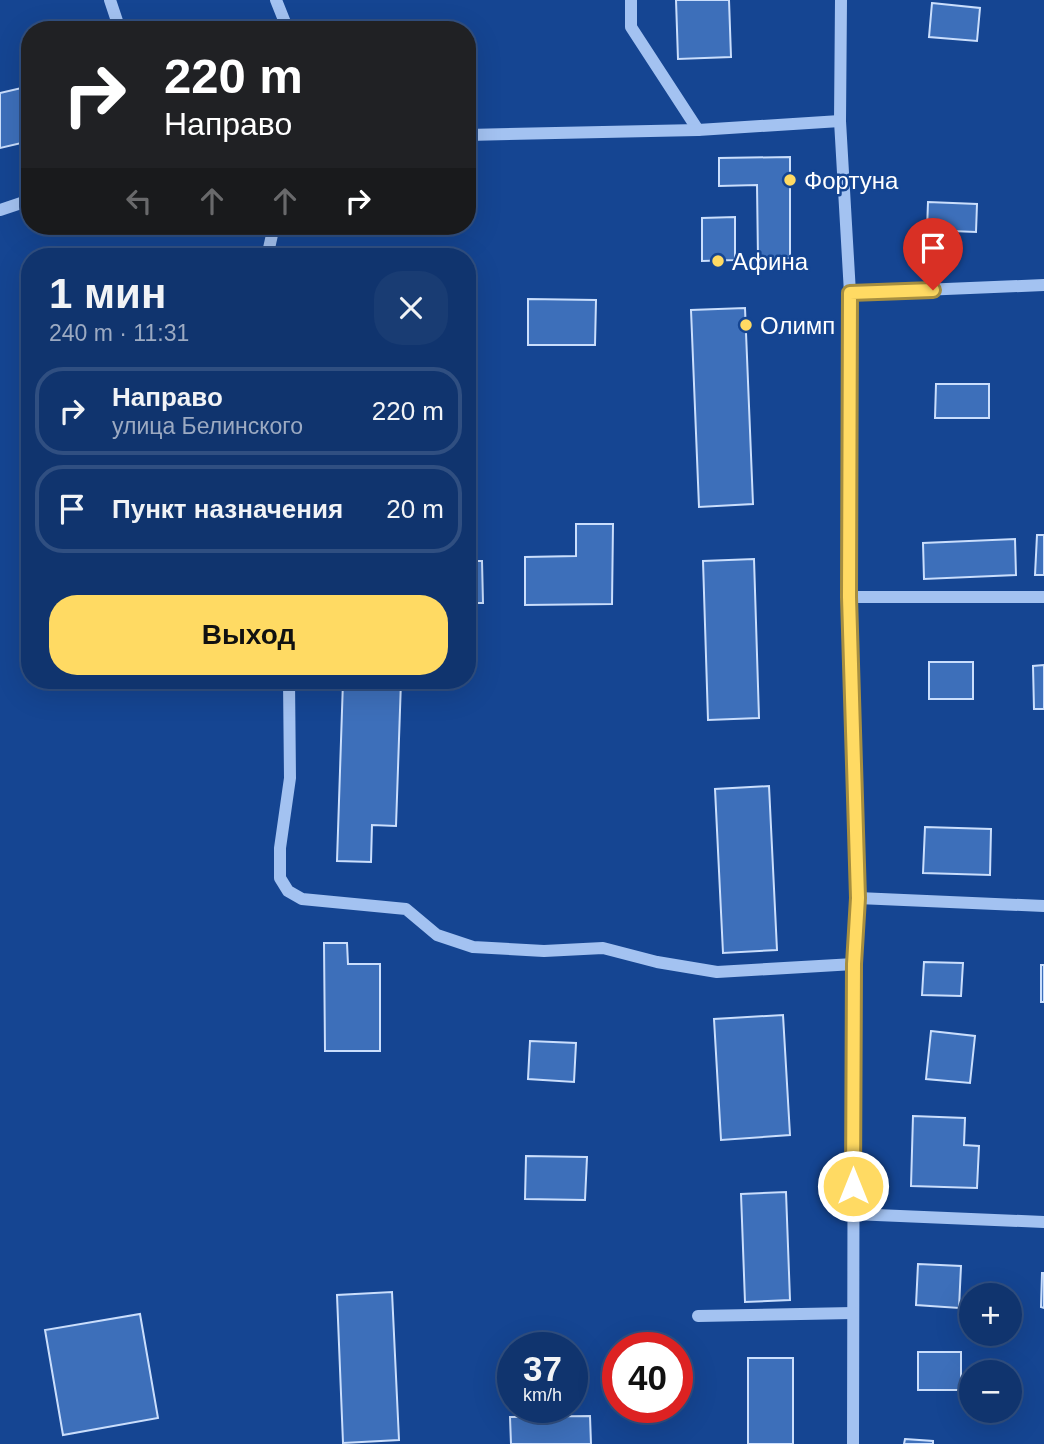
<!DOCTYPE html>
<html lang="ru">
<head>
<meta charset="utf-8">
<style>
	body { margin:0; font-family:Arial,sans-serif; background:#193c73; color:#f1f3f6; height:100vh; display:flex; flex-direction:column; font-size:26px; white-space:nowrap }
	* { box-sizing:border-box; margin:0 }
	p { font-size:23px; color:#9caac2 }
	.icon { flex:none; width:38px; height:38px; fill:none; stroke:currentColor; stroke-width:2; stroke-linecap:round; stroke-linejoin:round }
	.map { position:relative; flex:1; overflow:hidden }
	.sheet { position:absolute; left:21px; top:248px; width:455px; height:441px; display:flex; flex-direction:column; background:#10346e; border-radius:28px; box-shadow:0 7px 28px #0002,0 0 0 2px #304f81 }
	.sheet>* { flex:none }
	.hud { position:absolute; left:21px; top:21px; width:455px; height:214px; border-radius:28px; box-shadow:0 7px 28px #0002,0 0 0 2px #304f81; background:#202124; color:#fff; overflow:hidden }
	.fabs { position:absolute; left:959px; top:1283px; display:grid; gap:14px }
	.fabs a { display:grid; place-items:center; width:63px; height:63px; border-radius:50%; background:#10346e; box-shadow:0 7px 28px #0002,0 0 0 2px #304f81; font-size:35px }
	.speed { position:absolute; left:497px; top:1332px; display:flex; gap:14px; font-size:35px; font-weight:700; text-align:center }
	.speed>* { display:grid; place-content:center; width:91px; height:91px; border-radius:50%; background:#10346e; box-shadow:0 7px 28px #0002,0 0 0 2px #304f81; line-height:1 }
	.speed small { font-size:18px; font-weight:400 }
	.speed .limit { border:10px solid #d22; background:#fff; color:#111 }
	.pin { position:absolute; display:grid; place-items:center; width:60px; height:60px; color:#fff; margin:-72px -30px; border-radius:50% 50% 50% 0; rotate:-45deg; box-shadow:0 0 7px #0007 }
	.pin .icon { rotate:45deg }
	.me { position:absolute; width:77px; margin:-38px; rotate:0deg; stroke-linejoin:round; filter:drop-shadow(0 0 5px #0008) }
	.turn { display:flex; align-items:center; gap:24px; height:147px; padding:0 28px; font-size:32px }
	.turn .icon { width:91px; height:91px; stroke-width:2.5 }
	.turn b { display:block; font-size:49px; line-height:60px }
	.lanes { display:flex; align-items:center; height:66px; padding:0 28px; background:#0003; justify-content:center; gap:35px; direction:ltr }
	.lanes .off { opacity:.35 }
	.round { display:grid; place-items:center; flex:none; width:74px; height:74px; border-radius:28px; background:#193c73 }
	.summary { display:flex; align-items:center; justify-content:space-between; height:119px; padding:0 28px }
	h1 { font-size:42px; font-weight:800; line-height:52px }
	.primary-button { display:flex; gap:14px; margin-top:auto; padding:14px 28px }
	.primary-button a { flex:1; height:80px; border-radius:28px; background:#ffda63; color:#111; font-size:28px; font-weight:800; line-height:80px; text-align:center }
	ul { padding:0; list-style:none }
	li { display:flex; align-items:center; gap:21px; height:88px; margin:0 14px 10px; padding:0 14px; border:4px solid #304f81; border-radius:28px }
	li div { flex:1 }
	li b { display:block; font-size:26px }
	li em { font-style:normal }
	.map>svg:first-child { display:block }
	.building { fill:#3d6fba; stroke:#cadefc; stroke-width:2 }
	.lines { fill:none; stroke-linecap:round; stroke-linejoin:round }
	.minor { stroke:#a3c2f1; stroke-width:12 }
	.route-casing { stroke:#a68e40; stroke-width:18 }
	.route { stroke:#ffda63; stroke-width:12 }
	.poi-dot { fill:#ffda63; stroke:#154592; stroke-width:2.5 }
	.labels { text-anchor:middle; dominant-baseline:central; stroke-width:5; stroke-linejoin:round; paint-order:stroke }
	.poi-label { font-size:24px; fill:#fff; stroke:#154592; text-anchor:start }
</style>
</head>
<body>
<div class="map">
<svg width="1044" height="1444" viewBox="0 0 1044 1444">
	<rect width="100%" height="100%" fill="#154592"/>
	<g class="building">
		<path d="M676 0H729L731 57 678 59Z"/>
		<path d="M932 3 980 8 977 41 929 37Z"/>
		<path d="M30 86V141L0 148V93Z"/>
		<path d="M790 157V258H758L757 185 719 186V158Z"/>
		<path d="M928 202 977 204 976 232 927 230Z"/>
		<path d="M735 217V260L702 261V218Z"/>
		<path d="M467 298H473L471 339H467Z"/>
		<path d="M528 299 596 300 595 345H528Z"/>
		<path d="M745 308 753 504 699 507 691 310Z"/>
		<path d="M936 384H989V418H935Z"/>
		<path d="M576 524H613L612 604 525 605V557L576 556Z"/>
		<path d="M1037 535H1044V575H1035Z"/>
		<path d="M1015 539 1016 575 924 579 923 543Z"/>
		<path d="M754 559 759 718 708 720 703 561Z"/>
		<path d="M467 561H482L483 603H467Z"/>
		<rect x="929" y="662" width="44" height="37"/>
		<path d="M1044 665V709H1034L1033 666Z"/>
		<path d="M343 681H401L396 826 372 825 371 862 337 861Z"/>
		<path d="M769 786 777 950 723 953 715 789Z"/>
		<path d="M925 827 991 829 990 875 923 873Z"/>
		<path d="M324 943H347L348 964H380V1051H325Z"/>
		<path d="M924 962 963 963 961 996 922 995Z"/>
		<rect x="1041" y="965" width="3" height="37"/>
		<path d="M783 1015 790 1135 721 1140 714 1019Z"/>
		<path d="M931 1031 975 1036 970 1083 926 1079Z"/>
		<path d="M530 1041 576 1043 574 1082 528 1079Z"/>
		<path d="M913 1116 965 1118 964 1145 979 1146 977 1188 911 1186Z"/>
		<path d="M526 1156 587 1157 585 1200 525 1199Z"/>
		<path d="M786 1192 790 1300 745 1302 741 1194Z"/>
		<path d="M918 1264 961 1266 959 1308 916 1305Z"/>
		<path d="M1042 1273H1044V1308L1041 1307Z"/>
		<path d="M392 1292 399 1440 343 1443 337 1295Z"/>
		<path d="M140 1314 158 1418 63 1435 45 1330Z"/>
		<rect x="918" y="1352" width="43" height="38"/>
		<rect x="748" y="1358" width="45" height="86"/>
		<path d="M590 1416 591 1444H511L510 1417Z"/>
		<path d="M905 1439 933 1441V1444H904Z"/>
	</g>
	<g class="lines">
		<g class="minor">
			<path d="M110 0 120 30"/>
			<path d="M276 0 288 30"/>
			<path d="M631 0V27L698 130"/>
			<path d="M841 0 840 121 850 293 849 597 858 898 854 964 853 1444"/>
			<path d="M467 135 698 130 840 121"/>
			<path d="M0 210 30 200"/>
			<path d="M267 257 274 226"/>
			<path d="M850 293 1044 285"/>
			<path d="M849 597H1044"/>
			<path d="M289 681 290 778 280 848V878L288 891 302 899 406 909 437 935 473 947 544 951 603 948 657 962 717 972 854 964"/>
			<path d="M858 898 1044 906"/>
			<path d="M853 1214 1044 1222"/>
			<path d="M698 1316 853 1313"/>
		</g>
	</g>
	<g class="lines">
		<g class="route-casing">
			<path id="route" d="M853 1186 854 964 858 898 849 597 850 293 933 290"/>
		</g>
		<use href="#route" class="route"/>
	</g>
	<g class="poi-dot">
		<circle cx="790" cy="180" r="7"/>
		<circle cx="718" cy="261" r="7"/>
		<circle cx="746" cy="325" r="7"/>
	</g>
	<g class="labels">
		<g class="poi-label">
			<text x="804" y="180">Фортуна</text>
			<text x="732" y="261">Афина</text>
			<text x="760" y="325">Олимп</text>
		</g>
	</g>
</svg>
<div class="fabs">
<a>+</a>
<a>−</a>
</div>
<div class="speed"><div>37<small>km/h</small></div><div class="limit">40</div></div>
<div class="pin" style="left:933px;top:290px;background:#d93025"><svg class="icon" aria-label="arrive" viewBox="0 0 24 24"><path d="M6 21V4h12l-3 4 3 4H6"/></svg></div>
<svg class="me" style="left:853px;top:1186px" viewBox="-20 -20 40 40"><circle r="17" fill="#ffda63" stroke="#fff" stroke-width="3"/><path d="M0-11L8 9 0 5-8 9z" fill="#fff"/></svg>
<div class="hud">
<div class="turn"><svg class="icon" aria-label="right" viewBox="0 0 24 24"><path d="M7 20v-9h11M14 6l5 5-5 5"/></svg><div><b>220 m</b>Направо</div></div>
<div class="lanes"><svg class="icon off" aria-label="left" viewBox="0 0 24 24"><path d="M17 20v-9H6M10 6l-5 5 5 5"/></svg><svg class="icon off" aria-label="ahead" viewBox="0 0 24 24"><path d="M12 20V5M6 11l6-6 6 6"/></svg><svg class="icon off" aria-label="ahead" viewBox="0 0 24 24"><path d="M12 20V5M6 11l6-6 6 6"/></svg><svg class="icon" aria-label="right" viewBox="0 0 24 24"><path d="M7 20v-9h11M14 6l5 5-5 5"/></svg></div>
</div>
<section class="sheet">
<div class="summary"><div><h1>1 мин</h1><p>240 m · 11:31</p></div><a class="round"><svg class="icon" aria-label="close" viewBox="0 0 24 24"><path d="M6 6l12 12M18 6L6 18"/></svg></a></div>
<ul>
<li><svg class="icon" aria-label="right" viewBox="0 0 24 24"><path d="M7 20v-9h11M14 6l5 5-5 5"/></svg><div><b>Направо</b><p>улица Белинского</p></div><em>220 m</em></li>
<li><svg class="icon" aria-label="arrive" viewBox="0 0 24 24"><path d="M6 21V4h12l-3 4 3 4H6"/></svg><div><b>Пункт назначения</b></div><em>20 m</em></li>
</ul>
<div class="primary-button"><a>Выход</a></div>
</section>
</div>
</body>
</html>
